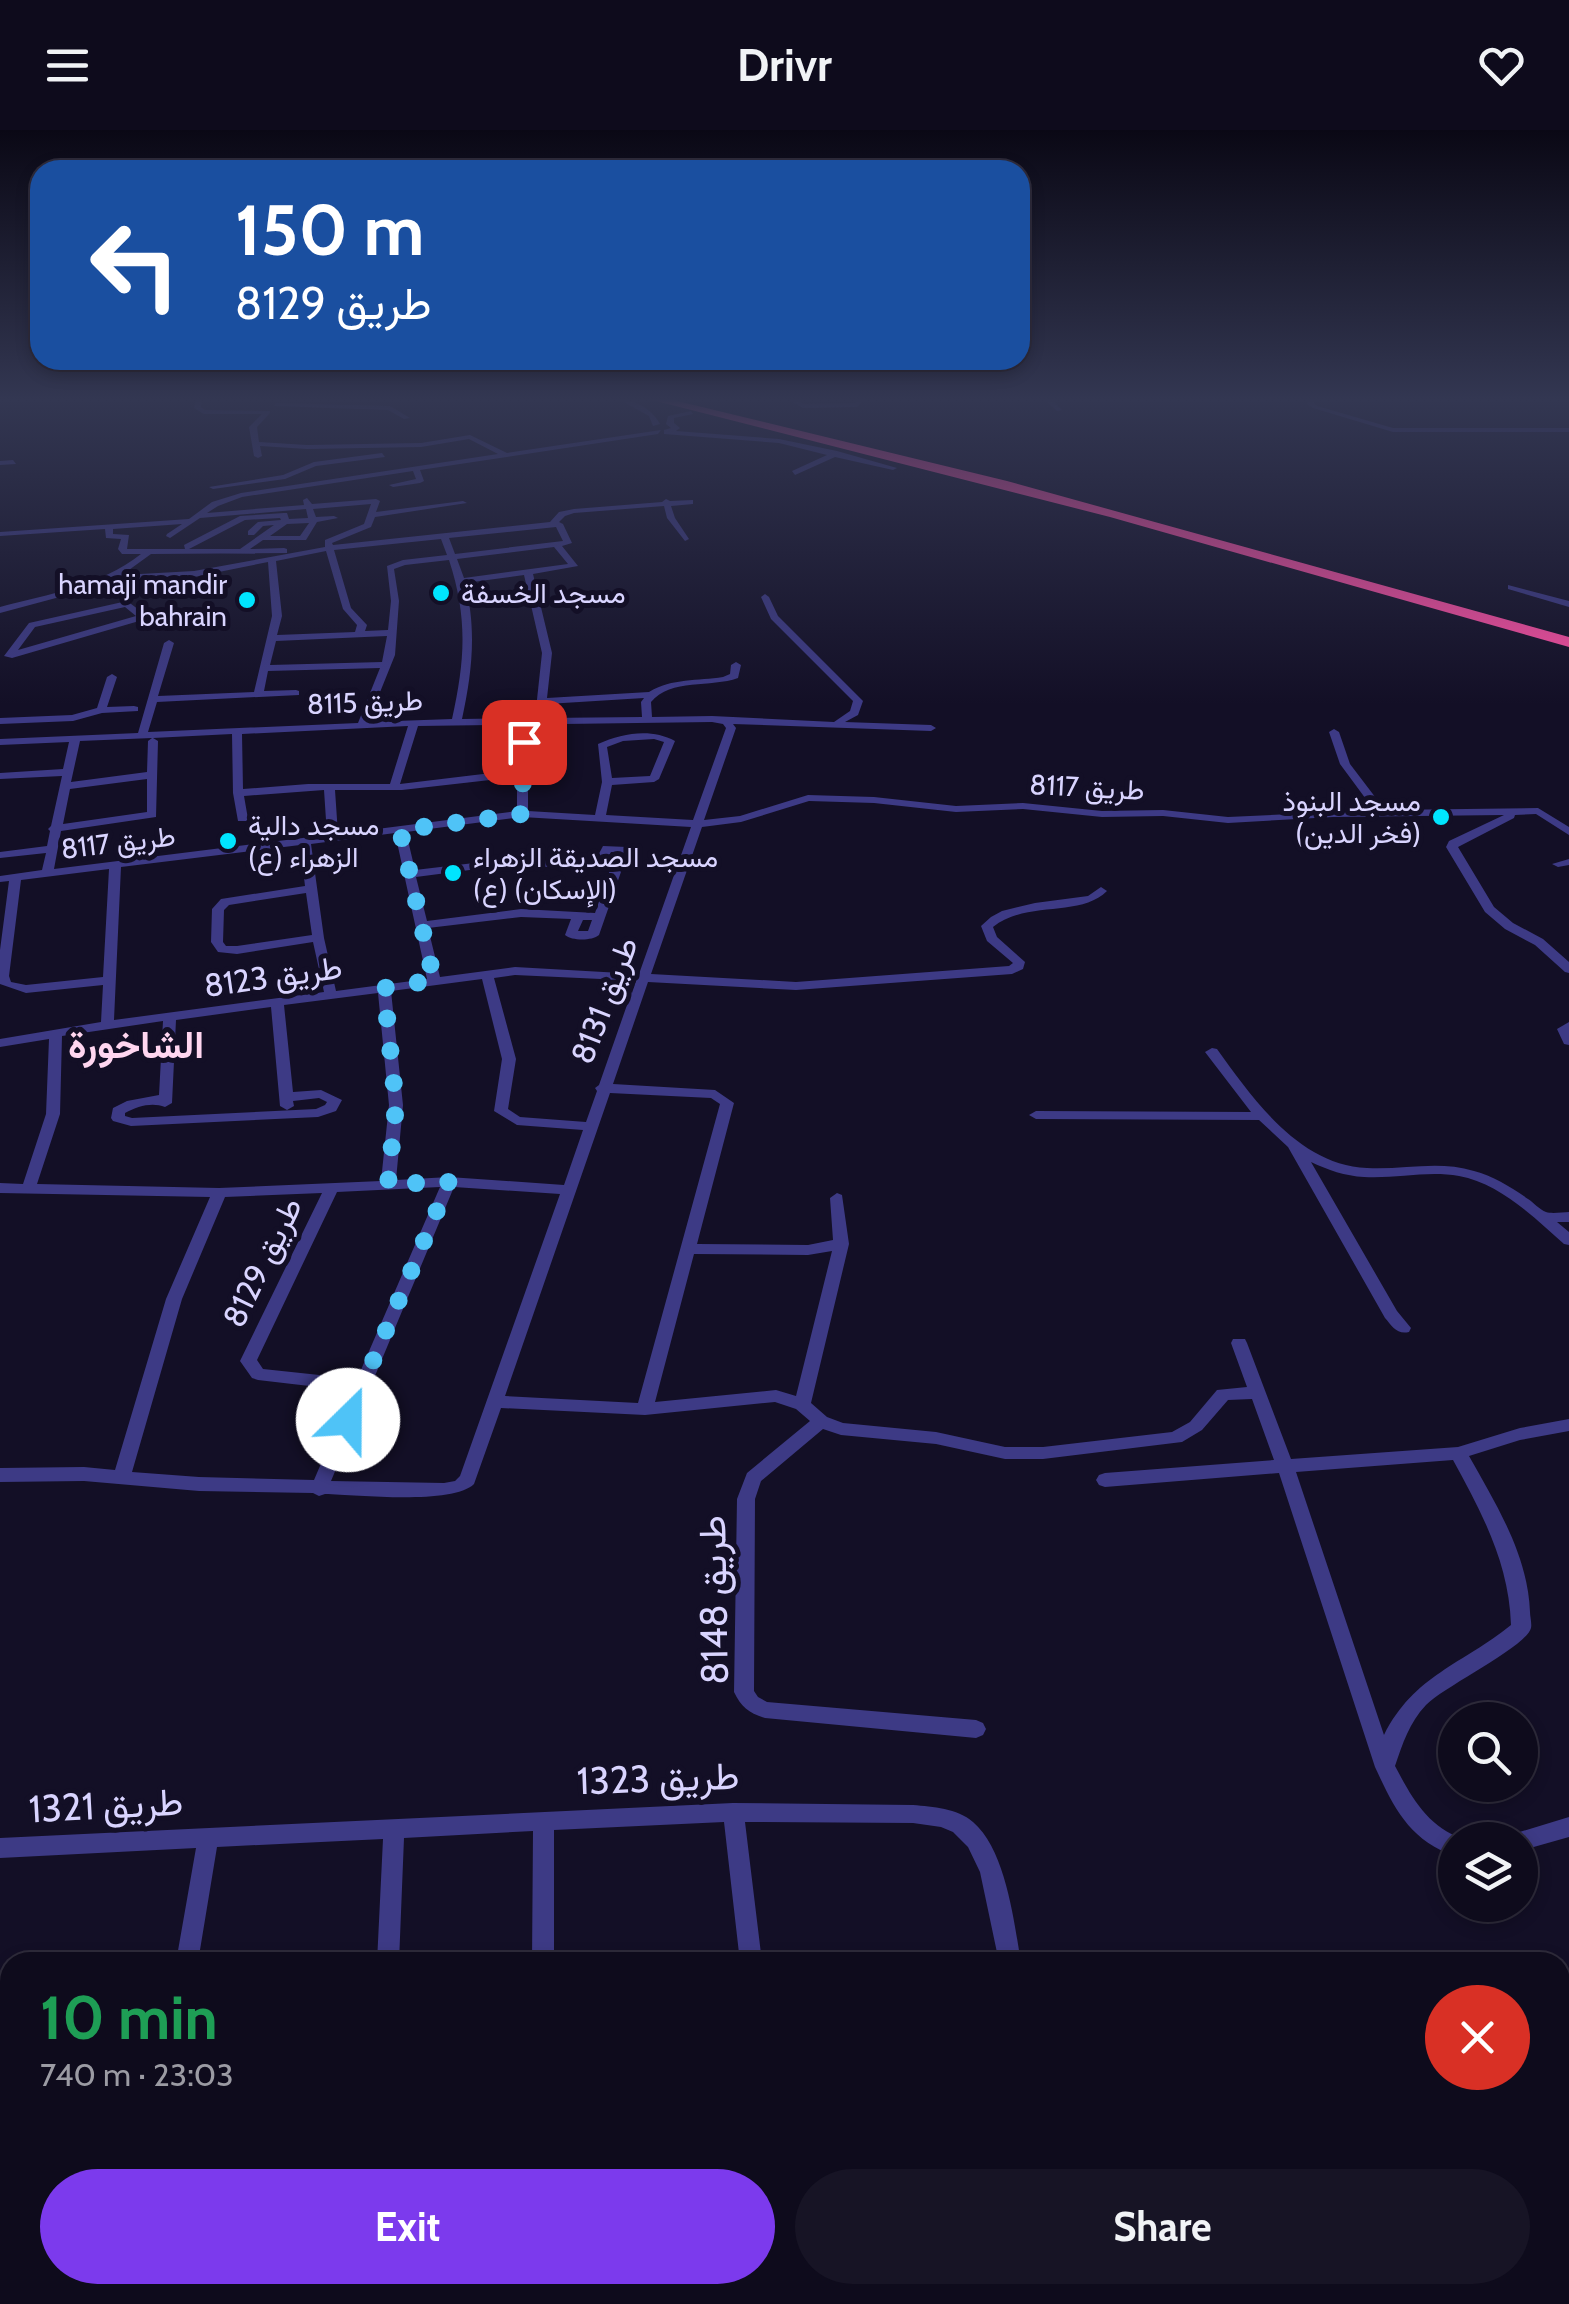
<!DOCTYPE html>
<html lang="en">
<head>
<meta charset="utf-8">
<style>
	body { margin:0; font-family:Cabin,Vazirmatn,sans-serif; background:#171425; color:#f1f3f6; height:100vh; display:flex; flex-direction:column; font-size:38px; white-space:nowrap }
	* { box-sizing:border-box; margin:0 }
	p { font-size:32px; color:#9b9ba3 }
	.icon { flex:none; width:55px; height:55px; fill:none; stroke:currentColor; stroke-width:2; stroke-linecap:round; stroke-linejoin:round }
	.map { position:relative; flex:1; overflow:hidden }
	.sheet { position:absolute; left:0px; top:1822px; width:1570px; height:352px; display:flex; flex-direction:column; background:#0e0b1c; border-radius:30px 30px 0 0; box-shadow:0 5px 15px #0003,0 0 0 2px #2e2b3b }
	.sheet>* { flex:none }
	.hud { position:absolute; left:30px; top:30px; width:1000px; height:210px; border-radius:30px; box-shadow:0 5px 15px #0003,0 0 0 2px #2e2b3b; background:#1a4fa0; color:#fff; overflow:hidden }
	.controls { position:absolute; left:1438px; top:1572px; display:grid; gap:20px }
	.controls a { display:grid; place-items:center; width:100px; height:100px; border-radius:50%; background:#0e0b1c; box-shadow:0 5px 15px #0003,0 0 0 2px #2e2b3b; font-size:50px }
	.pin { position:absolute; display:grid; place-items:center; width:85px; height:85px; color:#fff; margin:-42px; border-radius:20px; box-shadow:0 5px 15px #0006 }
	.me { position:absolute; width:110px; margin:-55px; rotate:23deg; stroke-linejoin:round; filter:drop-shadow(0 0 8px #0008) }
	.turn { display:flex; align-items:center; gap:35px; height:210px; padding:0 40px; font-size:45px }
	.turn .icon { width:130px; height:130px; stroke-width:2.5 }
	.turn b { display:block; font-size:70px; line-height:85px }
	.round { display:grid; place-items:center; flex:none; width:105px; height:105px; border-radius:52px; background:#171425 }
	.head { display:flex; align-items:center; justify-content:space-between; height:170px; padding:0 40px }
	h1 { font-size:60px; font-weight:700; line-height:75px; color:#1e9e55 }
	.cta { display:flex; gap:20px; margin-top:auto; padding:20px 40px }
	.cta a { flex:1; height:115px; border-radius:60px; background:#7c3aed; color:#fff; font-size:40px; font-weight:700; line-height:115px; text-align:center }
	.cta a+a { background:#171425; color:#f1f3f6 }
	header { display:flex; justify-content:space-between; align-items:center; height:130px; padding:0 40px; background:#0e0b1c; font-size:45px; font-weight:700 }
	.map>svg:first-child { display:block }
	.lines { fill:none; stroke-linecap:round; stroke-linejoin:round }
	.street { fill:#3d3a85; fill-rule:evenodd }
	.highway { fill:#ff4fa3; fill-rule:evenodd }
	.route { stroke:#4fc3f7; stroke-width:18; stroke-dasharray:0 32.4 }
	.poi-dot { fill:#00e5ff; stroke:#130f26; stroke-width:4 }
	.labels { text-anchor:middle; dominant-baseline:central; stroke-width:10; stroke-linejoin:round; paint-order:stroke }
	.far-poi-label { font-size:28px; fill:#d9d4ff; stroke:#130f26; text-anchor:start }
	.far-street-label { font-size:28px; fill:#d9d4ff; stroke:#130f26 }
	.street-label { font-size:32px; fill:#d9d4ff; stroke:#130f26 }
	.quarter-label { font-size:38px; font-weight:bold; fill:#ffd6f0; stroke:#130f26 }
	.near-street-label { font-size:38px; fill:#d9d4ff; stroke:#130f26 }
</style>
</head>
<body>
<header><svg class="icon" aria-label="menu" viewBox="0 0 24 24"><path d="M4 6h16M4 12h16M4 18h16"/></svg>Drivr<svg class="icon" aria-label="heart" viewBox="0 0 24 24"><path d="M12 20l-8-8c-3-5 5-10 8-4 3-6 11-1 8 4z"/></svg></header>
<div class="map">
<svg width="1569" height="2174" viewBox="0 0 1569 2174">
	<rect width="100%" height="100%" fill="#130f26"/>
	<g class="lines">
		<g class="street">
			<path d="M196 270H202L201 277 205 280 270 281V283L257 297 259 312 307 315 421 313 470 305 507 323 661 300 658 304 420 340 424 351 420 353 393 357 389 355 416 349 413 341 242 367 218 376 207 383 304 375 303 370 307 368 312 374 376 369 380 371 376 382 463 371 467 373 375 387 371 397 332 413 333 415 550 392 559 382 574 379 662 372 666 369 670 371 693 370V374L671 376 675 388 689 409 685 411 667 388 664 376 574 383 565 386 559 392 563 394 572 413 562 416 578 436 533 444 552 523 547 568 649 562C672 548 698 551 723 547L730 544 731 535 736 532 741 535 738 548C711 558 671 548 651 572L652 587 712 586 834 592 850 581 853 571 771 489 761 467 765 464 769 467 778 486 863 571 858 585 845 592 931 595 936 598 931 601 733 594 736 598 704 690 740 686 808 665 874 667 956 676 1023 673 1102 681 1163 680 1228 687 1374 680 1340 634 1329 602 1334 599 1339 602 1350 634 1385 680 1538 678 1569 697V705L1536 684 1515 685 1514 688 1458 717 1494 777 1513 793 1543 809 1569 832V843L1565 842 1535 815 1505 799 1485 782 1446 717 1449 711 1504 685 1333 687 1228 693 1163 686 1102 687 1023 679 956 682 874 673 809 671 741 692 702 697 651 844 796 852 1009 836 1013 833 987 811 981 796 991 787 1002 781 1035 773 1088 766 1101 757 1107 761C1080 788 1026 770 993 797L997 807 1025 832 1023 839 1012 844 796 860 648 852 613 954 715 960 734 973 697 1114 808 1115 833 1110 830 1068 837 1063 842 1065 849 1114 811 1273 827 1287 843 1293 936 1302 1005 1317H1043L1172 1302 1190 1292 1217 1260 1247 1257 1231 1213 1233 1209H1245L1247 1213 1291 1329 1458 1317 1520 1298 1569 1289V1301L1520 1310 1469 1326C1496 1374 1528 1425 1530 1482 1530 1487 1532 1493 1531 1498 1526 1517 1445 1556 1426 1575 1409 1593 1403 1613 1395 1636 1412 1668 1427 1696 1463 1709L1455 1710V1726C1409 1710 1394 1678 1375 1637L1279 1343 1105 1357 1099 1355 1096 1350 1099 1345 1105 1343 1274 1330 1252 1269 1228 1270 1202 1300 1182 1312 1043 1329H1005L936 1314 841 1305 823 1299 761 1351 755 1369 754 1561 758 1567 767 1572 976 1590 983 1593 986 1599 983 1605 976 1608 765 1588C749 1583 741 1577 734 1562L737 1369 747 1343 810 1291 796 1279 775 1272 645 1285 501 1278 474 1354C453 1375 358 1365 325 1364L319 1366 313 1363 199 1361 84 1351 0 1352V1338L84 1337 115 1340 166 1169 210 1067 0 1063V1053L23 1054 46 984 49 909 0 917V909L101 892 103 855 26 863 0 854V820L9 751 0 752V746L42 740 46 723 0 728V722L47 716 50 701 48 699 51 696 62 646 0 649V643L63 639 69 612 0 615V609L138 603 164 513 169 510 174 513 158 566 254 562 272 486 268 432 194 447 111 450 82 461 0 483V477C49 464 100 456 141 424H122L118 419 121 409 106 408 105 399 0 406V402L189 389 212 372 241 363 498 324 469 309 421 317 307 319 260 316 262 326 258 328 254 326 249 297 262 284H204L194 278ZM371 374 364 394 325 410V417L194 441 122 445 151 424 287 423V419L284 418 250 419 263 410H306L317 392 338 388 334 386 316 387 313 379ZM306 379 308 388 289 389 287 383H284L240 386 184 415 185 419H127L129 405 113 404V399L182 394 167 404 166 406 170 408 200 388ZM280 388 281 390 258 392 248 401V405H254L263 396 274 395 240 419H189L245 390ZM309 393 300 406H270L287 394ZM556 397 563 411 455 424 449 408ZM441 409 447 425 403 430 387 436 391 471 388 500 365 501 367 495 351 478 334 420ZM554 417 568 434 464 448 457 429ZM326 421 343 479 357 495 355 502 277 505 282 486 276 431ZM449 430C468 488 465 530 452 589L368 592 395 525 399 471 394 439 405 435ZM524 445 542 523 535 588 462 589C472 543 477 500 465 453ZM387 506 382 532 270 535 276 511ZM380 538 358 593 148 602 157 572 299 565V561L296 560 264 561 268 541ZM644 568 641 572 642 587 545 588 547 574ZM712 592 723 594 726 598 693 690 606 685 612 655 654 652 659 649 675 611C651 598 623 603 598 614L602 652 595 685 528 681V612L523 609 518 612 517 640 400 654 418 596ZM408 596 390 654H308L243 659 242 604ZM232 604 233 663 238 691H246L248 689 244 666 324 660 327 705 54 739 61 701 156 687 158 611 153 608ZM152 608 148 611 147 642 71 652 80 611ZM654 609 664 612 650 646 612 648 607 617 623 611ZM517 647V681L338 704 335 660H402ZM147 649V682L63 694 70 659ZM522 687 691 697 639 844 515 837 440 847 428 798 521 787 571 789 565 805C572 811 592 811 599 805L629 719 627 717 603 716 594 733 508 729 415 740 406 702ZM395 703 427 849 336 861 324 808 311 714ZM300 715 305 756 221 769 212 779 211 812 218 822 237 824 313 812 324 862 114 890 121 737ZM611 722H616L612 733H605ZM508 735 610 740 595 783 521 779 427 791 416 747ZM109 739 103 847 26 855 11 852 9 846 21 750ZM306 763 312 805 237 816H226L223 812 224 780 229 775ZM583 790H592L588 801H578ZM515 845 601 849 615 858 627 875 599 955 595 958 597 961 586 992 520 987 508 979 516 929 494 848ZM482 849 502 929 494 981 517 995 583 1000 564 1055 449 1047 396 1050 403 975 391 861ZM620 850 636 851 632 863ZM378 863 389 975 381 1051 219 1058 37 1054 60 984 62 906 163 891 159 965 127 971 113 978 111 988 113 991 131 996 318 987 336 981 342 970 321 960 293 962 284 875ZM271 877 280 976 287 980 294 976 293 971 319 968 327 972 325 975 316 979 132 988 125 986V983C138 976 152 972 165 977L172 973 176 890ZM610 963 711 968 720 974 638 1273 505 1266ZM440 1057 357 1249 263 1239 257 1230 337 1062ZM454 1057 560 1064 460 1346 455 1351 444 1353 331 1351ZM322 1063 240 1231 252 1248 258 1250 352 1261 314 1350 199 1347 132 1342 182 1169 225 1067ZM832 1121 796 1266 776 1260 655 1272 694 1124 808 1125ZM1453 1330C1482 1383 1509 1433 1511 1495 1463 1534 1414 1545 1384 1605L1296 1342Z"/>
			<path d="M620 270C635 269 653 280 660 294L653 296 649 286Z"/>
			<path d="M789 270H796L804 274 855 273 857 270H863L857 277 803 278Z"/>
			<path d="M1045 270H1052L1062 280 1057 281Z"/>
			<path d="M1309 270H1315L1314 273 1317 276 1393 298H1569V302H1393L1313 278 1307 274Z"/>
			<path d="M276 273 390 276 410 288 404 289 388 280 274 276Z"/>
			<path d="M691 281 693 284 674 288V293L680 298 676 301 779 309 837 321 897 338 893 340 835 327 795 345 792 341 827 325 779 313 664 304V300L671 298 666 294 668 286Z"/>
			<path d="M382 323 385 327 316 336 285 349 213 359 209 357 283 345 314 332Z"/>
			<path d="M13 330 16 334 0 335V331Z"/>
			<path d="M1508 455 1569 471V477L1508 459Z"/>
			<path d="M127 471 146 485V489L12 528 4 526 29 493ZM125 477 136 486 18 520 35 497Z"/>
			<path d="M112 544 117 547 107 577 134 576 138 577V581L102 583 73 591 0 594V588L72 585 97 578 107 547Z"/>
			<path d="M1569 729V735L1558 737 1552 734Z"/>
			<path d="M1569 892V915L1564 914 1557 899Z"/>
			<path d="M1212 918 1217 919C1253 969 1299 1035 1367 1038 1404 1040 1438 1030 1474 1041 1493 1046 1511 1057 1528 1069 1533 1072 1540 1080 1546 1082 1552 1084 1563 1082 1569 1082V1092H1557L1569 1102V1115L1564 1114C1534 1087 1499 1053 1459 1046 1427 1040 1396 1049 1364 1047 1345 1046 1328 1040 1311 1032L1397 1181 1411 1198 1409 1202C1397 1205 1392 1196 1385 1188L1288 1017 1259 990 1036 989 1029 985 1036 981 1251 982 1205 922Z"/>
			<path d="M733 1673 913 1675C933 1677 957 1678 973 1692 1006 1720 1014 1792 1021 1832H999L980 1742 968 1717 953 1702 941 1697 913 1693 745 1692 762 1832H740L724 1692 554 1700V1832H532L533 1701 404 1708 399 1832H377L383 1709 217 1717 198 1832H176L196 1718 0 1728V1708Z"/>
			<path d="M1569 1687V1707L1520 1721V1710H1510L1513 1704Z"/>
			<path d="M10 1873V1895L0 1896V1874Z"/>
			<path d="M1569 1891V1913L1560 1915V1893Z"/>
			<path d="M10 2075V2099L0 2100V2076Z"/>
			<path d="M134 2165H160L159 2174H133Z"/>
			<rect x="774" y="2165" width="26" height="9"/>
			<path d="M1188 2165H1237L1233 2174H1184Z"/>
			<path d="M1298 2165H1331L1335 2174H1302Z"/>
		</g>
		<path class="highway" d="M652 270H673L1007 351 1569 507V517L1110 387Z"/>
	</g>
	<linearGradient id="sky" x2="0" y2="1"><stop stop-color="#0a0815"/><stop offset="0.47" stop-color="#333752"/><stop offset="1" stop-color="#333752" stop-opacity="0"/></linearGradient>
	<rect width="1569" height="574" fill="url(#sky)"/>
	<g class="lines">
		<path class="route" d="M348 1290 449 1052 388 1054 396 975 384 858 434 850 400 700 522 684 524 612"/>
	</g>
	<g class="poi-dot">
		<circle cx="441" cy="463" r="10"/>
		<circle cx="247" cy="470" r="10"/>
		<circle cx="1441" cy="687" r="10"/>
		<circle cx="228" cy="711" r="10"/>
		<circle cx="453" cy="743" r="10"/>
	</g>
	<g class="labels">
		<g class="far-poi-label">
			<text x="227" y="454" text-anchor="end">hamaji mandir<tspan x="227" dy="32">bahrain</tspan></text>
			<text x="461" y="463">مسجد الخسفة</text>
			<text x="1421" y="671" text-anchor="end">مسجد البنوذ<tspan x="1421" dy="32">(فخر الدين)</tspan></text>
			<text x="248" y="695">مسجد دالية<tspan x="248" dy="32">الزهراء (ع)</tspan></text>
			<text x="473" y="727">مسجد الصديقة الزهراء<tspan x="473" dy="32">(ع) (الإسكان)</tspan></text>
		</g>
		<g class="far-street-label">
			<text transform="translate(365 572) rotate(-2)">طريق 8115</text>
			<text transform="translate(1087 657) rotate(3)">طريق 8117</text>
			<text transform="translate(118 712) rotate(-7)">طريق 8117</text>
		</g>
		<g class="street-label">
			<text transform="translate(273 846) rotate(-8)">طريق 8123</text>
			<text transform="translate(604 870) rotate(-69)">طريق 8131</text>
			<text transform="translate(262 1132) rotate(-64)">طريق 8129</text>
		</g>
		<g class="quarter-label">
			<text x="136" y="914">الشاخورة</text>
		</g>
		<g class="near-street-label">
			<text transform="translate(713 1470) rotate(-91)">طريق 8148</text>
			<text transform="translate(658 1648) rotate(-2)">طريق 1323</text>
			<text transform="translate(106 1675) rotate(-3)">طريق 1321</text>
		</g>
	</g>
</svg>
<div class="controls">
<a><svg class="icon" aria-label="search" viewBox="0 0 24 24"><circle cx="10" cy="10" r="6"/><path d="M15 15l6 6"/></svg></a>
<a><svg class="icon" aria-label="layers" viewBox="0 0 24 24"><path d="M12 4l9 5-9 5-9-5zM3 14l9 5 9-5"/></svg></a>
</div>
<div class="pin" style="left:524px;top:612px;background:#d93025"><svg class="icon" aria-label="arrive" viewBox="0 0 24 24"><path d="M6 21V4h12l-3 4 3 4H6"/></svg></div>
<svg class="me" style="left:348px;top:1290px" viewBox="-20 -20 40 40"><circle r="19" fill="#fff"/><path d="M0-13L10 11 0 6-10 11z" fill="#4fc3f7"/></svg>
<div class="hud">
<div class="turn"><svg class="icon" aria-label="left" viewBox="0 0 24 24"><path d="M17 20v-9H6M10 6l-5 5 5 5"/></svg><div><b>150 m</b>طريق 8129</div></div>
</div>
<section class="sheet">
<div class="head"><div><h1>10 min</h1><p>740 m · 23:03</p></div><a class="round" style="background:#d93025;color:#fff"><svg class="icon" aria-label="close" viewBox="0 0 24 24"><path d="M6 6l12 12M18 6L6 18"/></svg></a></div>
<div class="cta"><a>Exit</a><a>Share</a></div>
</section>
</div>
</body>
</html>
